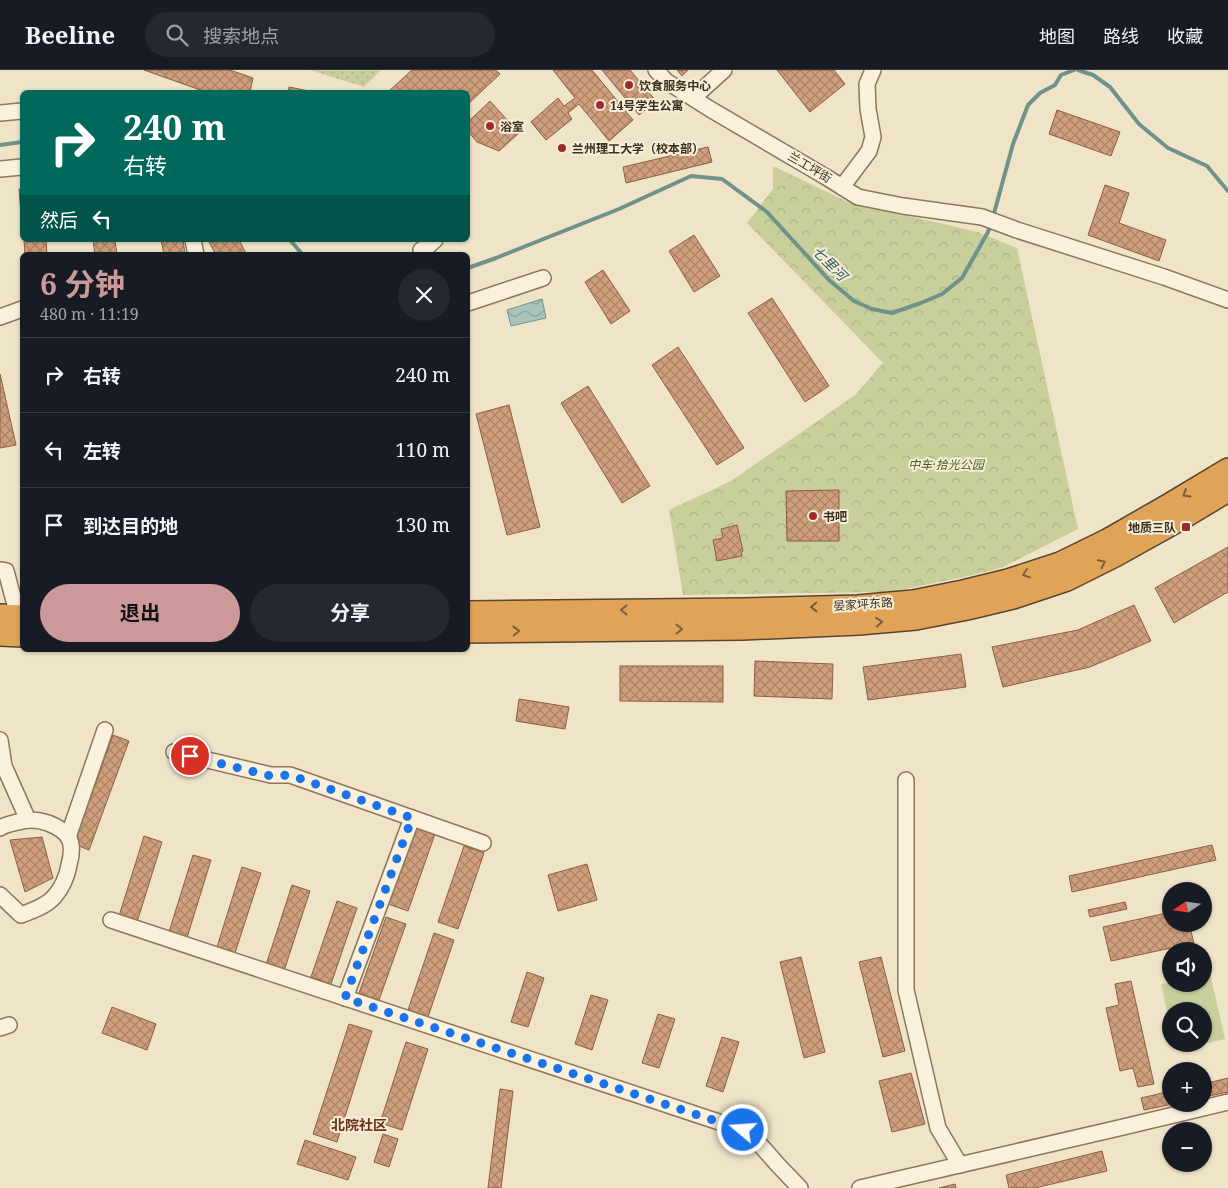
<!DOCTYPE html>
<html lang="zh">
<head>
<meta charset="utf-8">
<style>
	body { margin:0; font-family:"Noto Serif","Noto Sans SC",serif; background:#242831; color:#f1f3f6; height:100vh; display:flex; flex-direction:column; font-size:19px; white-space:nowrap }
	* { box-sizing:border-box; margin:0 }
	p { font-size:16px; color:#9ea1a6 }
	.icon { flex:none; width:28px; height:28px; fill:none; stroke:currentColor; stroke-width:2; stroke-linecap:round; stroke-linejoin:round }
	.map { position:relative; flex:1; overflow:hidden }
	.drawer { position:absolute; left:20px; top:182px; width:450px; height:400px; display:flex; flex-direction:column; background:#171b24; border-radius:8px; box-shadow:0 1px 4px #0004 }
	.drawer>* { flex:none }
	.hud { position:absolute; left:20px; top:20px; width:450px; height:152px; border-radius:8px; box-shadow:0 1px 4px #0004; background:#00695c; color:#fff; overflow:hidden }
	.needle { width:32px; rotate:257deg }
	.tools { position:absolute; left:1162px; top:812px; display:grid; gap:10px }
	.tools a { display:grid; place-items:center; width:50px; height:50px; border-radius:50%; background:#171b24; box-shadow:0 1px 4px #0004; font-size:25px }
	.pin { position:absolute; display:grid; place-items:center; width:42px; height:42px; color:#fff; margin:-21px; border:2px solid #fff; border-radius:50%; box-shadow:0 1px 5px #0007 }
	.me { position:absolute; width:55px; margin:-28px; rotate:288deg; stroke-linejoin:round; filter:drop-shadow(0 0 4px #0008) }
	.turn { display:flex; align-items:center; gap:18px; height:105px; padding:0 20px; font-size:22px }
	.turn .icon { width:65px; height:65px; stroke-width:2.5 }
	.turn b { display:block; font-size:35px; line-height:42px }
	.then { display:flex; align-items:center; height:48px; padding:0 20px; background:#0003; gap:10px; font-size:19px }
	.round { display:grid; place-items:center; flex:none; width:52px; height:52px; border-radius:26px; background:#242831 }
	.overview { display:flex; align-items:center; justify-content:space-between; height:85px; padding:0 20px }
	h1 { font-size:30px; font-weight:700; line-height:38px; color:#cc999b }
	.primary-button { display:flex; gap:10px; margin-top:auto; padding:10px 20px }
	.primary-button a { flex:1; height:58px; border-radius:30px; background:#cc999b; color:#111; font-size:20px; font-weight:700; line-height:58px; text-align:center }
	.primary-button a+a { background:#242831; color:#f1f3f6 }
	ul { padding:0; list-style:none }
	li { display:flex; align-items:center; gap:15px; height:75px; padding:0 20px; border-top:1px solid #363941 }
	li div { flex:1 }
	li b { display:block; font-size:19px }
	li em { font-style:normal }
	header { display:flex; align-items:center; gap:30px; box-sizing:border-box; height:70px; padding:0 25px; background:#171b24; border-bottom:1px solid #363941 }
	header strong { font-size:24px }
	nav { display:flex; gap:28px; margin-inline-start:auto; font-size:18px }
	.search { width:350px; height:45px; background:#242831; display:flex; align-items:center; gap:12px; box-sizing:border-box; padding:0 18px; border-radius:28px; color:#9ea1a6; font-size:19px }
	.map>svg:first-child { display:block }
	.grass { fill:url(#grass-dots) }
	.park { fill:url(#park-crowns) }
	.garden { fill:#c9cf9b }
	.water { fill:url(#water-waves); stroke:#6f938a }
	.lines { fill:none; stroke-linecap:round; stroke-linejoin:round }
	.stream { stroke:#6f938a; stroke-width:4 }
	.building { fill:url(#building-cross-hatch); stroke:#8d5f41 }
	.minor-casing { stroke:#8d765c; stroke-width:18 }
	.highway-casing { stroke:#5b4430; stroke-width:24 }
	.minor { stroke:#faf1dc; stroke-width:15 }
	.highway { stroke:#e0a458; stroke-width:21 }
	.oneway { stroke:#7e5d36 }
	.route { stroke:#1a73e8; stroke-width:9; stroke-dasharray:0 16.2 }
	.poi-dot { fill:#9e2a2b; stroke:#f7eed8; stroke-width:2 }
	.labels { text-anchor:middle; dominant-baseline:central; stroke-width:4; stroke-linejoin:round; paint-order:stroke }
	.poi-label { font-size:12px; font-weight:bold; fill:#3d2e20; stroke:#f7eed8; text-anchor:start }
	.street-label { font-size:12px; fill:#3d2e20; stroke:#f7eed8 }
	.park-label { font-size:12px; font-style:italic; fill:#4d5a26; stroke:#f7eed8 }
	.water-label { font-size:14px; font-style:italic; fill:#2f5d5a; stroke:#f7eed8 }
	.neighbourhood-label { font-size:14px; font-weight:bold; fill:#6b2e1e; stroke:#f7eed8 }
</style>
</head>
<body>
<header>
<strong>Beeline</strong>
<div class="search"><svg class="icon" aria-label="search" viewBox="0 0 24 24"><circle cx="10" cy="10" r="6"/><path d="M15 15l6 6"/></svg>搜索地点</div>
<nav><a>地图</a><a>路线</a><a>收藏</a></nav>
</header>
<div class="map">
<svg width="1228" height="1118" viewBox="0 0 1228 1118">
	<defs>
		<pattern id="grass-dots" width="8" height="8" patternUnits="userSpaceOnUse" patternTransform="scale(1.25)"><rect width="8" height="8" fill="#c9cf9b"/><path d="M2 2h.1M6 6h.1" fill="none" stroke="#aeb285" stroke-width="1.8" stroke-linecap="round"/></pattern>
		<pattern id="park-crowns" width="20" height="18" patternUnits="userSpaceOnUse" patternTransform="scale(1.25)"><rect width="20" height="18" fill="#c9cf9b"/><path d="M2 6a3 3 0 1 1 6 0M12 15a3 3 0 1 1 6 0" fill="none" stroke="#aeb285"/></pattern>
		<pattern id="water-waves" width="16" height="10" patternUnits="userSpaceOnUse" patternTransform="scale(1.25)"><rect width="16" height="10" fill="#a9c4bc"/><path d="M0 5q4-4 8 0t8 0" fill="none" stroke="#8ba098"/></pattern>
		<pattern id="building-cross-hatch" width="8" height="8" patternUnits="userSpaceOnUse" patternTransform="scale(1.25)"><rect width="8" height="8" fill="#cf9f7d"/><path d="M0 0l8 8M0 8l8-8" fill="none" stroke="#a98266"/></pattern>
	</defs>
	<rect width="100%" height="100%" fill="#f0e4c8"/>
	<path class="grass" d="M310 0H381L364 17Z"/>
	<path class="park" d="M773 96 848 132 978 162 1017 178 1078 459 1001 498 964 507 891 522 683 525 669 440 731 411 855 325 883 293 747 153 773 119Z"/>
	<path class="garden" d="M1210 903 1225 969 1176 980 1175 974H1204V941H1171V959L1161 914 1171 912V914H1204V904Z"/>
	<path class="water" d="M542 229 546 248 511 256 507 240Z"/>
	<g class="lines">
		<g class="stream">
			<path d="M1078 0 1093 5 1110 17 1139 54 1168 78 1207 96 1228 121"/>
			<path d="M0 75 22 72"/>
			<path d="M993 147 1013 74 1028 35 1040 23 1055 15 1061 5 1074 0"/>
			<path d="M290 170 303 185"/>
			<path d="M468 198 496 188 619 139 691 106 722 109 767 142 829 210 854 231 872 239 892 243 921 233 942 224 962 208 988 162 991 154"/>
		</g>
	</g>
	<g class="building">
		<path d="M144 0H230L253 8 250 22H206Z"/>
		<path d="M412 0H496L500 4 468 34V22H388Z"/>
		<path d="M553 0H592L633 50 609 71 579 34 568 43 572 49 546 70 531 52 558 28 564 36 575 28Z"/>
		<path d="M602 0H630L656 31 639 45Z"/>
		<path d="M677 0H688L682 6Z"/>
		<path d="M777 0H834L845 14 810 42Z"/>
		<path d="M289 17 314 22H288Z"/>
		<path d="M490 31 519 63 499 81 477 72 468 61V52Z"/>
		<path d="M1057 40 1120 62 1111 86 1049 64Z"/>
		<path d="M708 77 712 92 626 113 623 97Z"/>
		<path d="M1105 115 1129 123 1119 153 1166 170 1159 191 1088 165Z"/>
		<path d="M19 119H22V157Z"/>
		<path d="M694 165 720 206 694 222 669 181Z"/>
		<path d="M24 170H46L47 185H25Z"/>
		<path d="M93 170H115L117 185H95Z"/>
		<path d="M161 170H183L185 185H164Z"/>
		<path d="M208 170H239L247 185H216Z"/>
		<path d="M603 200 630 241 611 254 585 212Z"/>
		<path d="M772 228 829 316 805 332 748 243Z"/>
		<path d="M678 277 744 378 717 395 652 295Z"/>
		<path d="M0 304 16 375 0 378Z"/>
		<path d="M588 316 650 416 622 433 561 333Z"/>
		<path d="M509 335 540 457 507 465 476 344Z"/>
		<path d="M839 420V471H787L786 421Z"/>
		<path d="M737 455 743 481 741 482 742 486 717 491 713 470 723 468 721 459Z"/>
		<path d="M1228 477V522L1174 553 1155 518Z"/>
		<path d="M1134 535 1151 571 1090 597 1003 617 992 577 1078 560Z"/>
		<path d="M961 584 966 617 868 630 863 597Z"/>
		<path d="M755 591 833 594 832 629 754 626Z"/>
		<path d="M620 596H723V632L620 631Z"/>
		<path d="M519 629 569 637 565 659 516 651Z"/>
		<path d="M113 665 129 671 89 780 74 774Z"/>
		<path d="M415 757 435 764 408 841 388 834Z"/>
		<path d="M144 766 162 772 137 852 119 846Z"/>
		<path d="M42 767 53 808 25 822 10 770Z"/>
		<path d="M1212 775 1216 790 1072 822 1069 806Z"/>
		<path d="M464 776 484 783 458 859 438 852Z"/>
		<path d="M193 785 211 790 186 871 168 865Z"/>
		<path d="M587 794 597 830 558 841 548 805Z"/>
		<path d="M242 797 261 803 235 883 217 877Z"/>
		<path d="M292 815 310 821 284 901 266 895Z"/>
		<path d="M337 831 357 838 331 914 311 907Z"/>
		<path d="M1125 832 1127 839 1090 847 1088 840Z"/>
		<path d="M1171 842V854H1189L1194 873 1111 891 1103 857Z"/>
		<path d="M386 847 406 854 379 930 359 923Z"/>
		<path d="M434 863 454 870 428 947 408 940Z"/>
		<path d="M801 887 825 982 804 988 780 892Z"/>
		<path d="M881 887 905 981 883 987 859 892Z"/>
		<path d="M527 902 544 908 528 957 511 952Z"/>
		<path d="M1131 911 1154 1014 1138 1017 1133 998 1120 1001 1106 938 1119 935 1115 914Z"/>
		<path d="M591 925 608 930 592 980 575 974Z"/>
		<path d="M112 937 156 954 147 980 102 963Z"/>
		<path d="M658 944 675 949 659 998 642 993Z"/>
		<path d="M349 954 372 961 337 1072 313 1064Z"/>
		<path d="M722 967 739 972 723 1022 706 1016Z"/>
		<path d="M406 972 428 979 402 1060 380 1053Z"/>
		<path d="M911 1003 925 1054 892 1062 879 1011Z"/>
		<path d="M1228 1008V1022L1204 1027V1014Z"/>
		<path d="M500 1019 513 1021 501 1118H488Z"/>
		<path d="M1171 1021V1034H1173L1144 1040 1141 1028Z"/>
		<path d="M383 1064 398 1069 389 1097 374 1092Z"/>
		<path d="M305 1070 356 1087 348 1110 297 1094Z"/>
		<path d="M1102 1081 1107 1101 1035 1118H1009L1006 1105Z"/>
		<path d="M955 1114 956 1118H939Z"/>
	</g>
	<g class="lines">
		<g class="minor-casing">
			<g id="minor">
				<path d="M656 0 666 11 710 39 826 107 858 127 903 136 982 147 1017 160 1164 207 1228 230"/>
				<path d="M693 28 724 0"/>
				<path d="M0 43 22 41"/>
				<path d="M0 99 22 97"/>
				<path d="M842 117 869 81 873 67 868 39 867 14 873 0"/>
				<path d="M193 170 196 185"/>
				<path d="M421 180 427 177 435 170"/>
				<path d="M468 233 543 208"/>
				<path d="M0 247 22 239"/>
				<path d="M0 500 6 501 18 546"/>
				<path d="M0 670 4 696 28 750"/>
				<path d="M174 682 271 705H290L483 773"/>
				<path d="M906 710V920L938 1058 960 1095"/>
				<path d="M0 758C6 754 15 753 22 751 31 749 40 750 48 753 71 762 75 773 69 795 67 806 62 818 54 827 46 836 32 841 21 845L0 825"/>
				<path d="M68 767 105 660"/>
				<path d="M111 850 743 1060 756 1070 778 1095 800 1118"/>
				<path d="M345 928 412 748"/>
				<path d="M0 958 9 955"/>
				<path d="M860 1118 1119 1058 1228 1032"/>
			</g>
		</g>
		<g class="highway-casing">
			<g id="highway">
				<path d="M468 542 743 539 858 536 913 531 963 521 1008 510 1060 493 1107 470 1168 435 1228 399"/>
				<path d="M0 545 22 546"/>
				<path d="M468 562 743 559 859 554 916 549 967 539 1013 528 1067 510 1115 486 1178 451 1228 421"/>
				<path d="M0 565 22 566"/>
			</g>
		</g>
		<use href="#minor" class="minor"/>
		<use href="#highway" class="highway"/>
	</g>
	<defs><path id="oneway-chevron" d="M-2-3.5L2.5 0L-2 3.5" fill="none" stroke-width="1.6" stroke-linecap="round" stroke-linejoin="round" transform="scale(1.25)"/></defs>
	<g class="oneway">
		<use href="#oneway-chevron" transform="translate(1186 424) rotate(149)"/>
		<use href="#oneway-chevron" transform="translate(1102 493) rotate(-26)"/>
		<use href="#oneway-chevron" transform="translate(1026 504) rotate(161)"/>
		<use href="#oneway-chevron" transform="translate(814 537) rotate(179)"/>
		<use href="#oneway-chevron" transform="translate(624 540) rotate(179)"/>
		<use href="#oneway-chevron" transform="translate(879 552) rotate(-5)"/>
		<use href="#oneway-chevron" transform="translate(679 559) rotate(-1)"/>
		<use href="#oneway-chevron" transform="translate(516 561) rotate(-1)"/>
	</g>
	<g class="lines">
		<path class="route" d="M190 686 271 706 290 705 412 748 345 928 743 1060"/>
	</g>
	<g class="poi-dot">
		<circle cx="629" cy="15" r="5"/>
		<circle cx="600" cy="35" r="5"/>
		<circle cx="490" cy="56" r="5"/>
		<circle cx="562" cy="78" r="5"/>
		<circle cx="813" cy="446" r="5"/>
		<rect x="1181" y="452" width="10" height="10" rx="2.5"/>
	</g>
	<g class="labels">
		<g class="poi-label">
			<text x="639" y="15">饮食服务中心</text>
			<text x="610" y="35">14号学生公寓</text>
			<text x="500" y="56">浴室</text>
			<text x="572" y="78">兰州理工大学（校本部）</text>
			<text x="823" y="446">书吧</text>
			<text x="1176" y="457" text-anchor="end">地质三队</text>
		</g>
		<g class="street-label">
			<text transform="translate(810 97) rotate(31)">兰工坪街</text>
			<text transform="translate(863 534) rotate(-4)">晏家坪东路</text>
		</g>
		<g class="park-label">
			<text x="946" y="394">中车·拾光公园</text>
		</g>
		<g class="water-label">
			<text transform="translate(830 193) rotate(45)">七里河</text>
		</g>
		<g class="neighbourhood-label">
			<text x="359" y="1054">北院社区</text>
		</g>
	</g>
</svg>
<div class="tools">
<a><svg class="needle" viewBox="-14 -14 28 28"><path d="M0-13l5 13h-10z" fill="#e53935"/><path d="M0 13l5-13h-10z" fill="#9ea1a6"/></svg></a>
<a><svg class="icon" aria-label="sound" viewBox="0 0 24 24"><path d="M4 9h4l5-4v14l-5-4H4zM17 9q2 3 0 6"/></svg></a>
<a><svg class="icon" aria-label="search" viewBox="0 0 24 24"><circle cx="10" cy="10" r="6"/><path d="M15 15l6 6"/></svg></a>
<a>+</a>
<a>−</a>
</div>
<div class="pin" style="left:190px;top:686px;background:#d93025"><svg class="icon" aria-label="arrive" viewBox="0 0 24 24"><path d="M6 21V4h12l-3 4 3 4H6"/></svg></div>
<svg class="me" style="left:743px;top:1060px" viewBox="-20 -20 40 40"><circle r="17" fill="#1a73e8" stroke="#fff" stroke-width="3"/><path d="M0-11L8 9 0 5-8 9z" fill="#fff"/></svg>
<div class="hud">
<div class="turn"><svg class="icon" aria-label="right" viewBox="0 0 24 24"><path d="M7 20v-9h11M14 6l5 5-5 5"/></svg><div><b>240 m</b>右转</div></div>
<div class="then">然后<svg class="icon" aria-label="left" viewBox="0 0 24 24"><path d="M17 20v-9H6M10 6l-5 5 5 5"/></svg></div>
</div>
<section class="drawer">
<div class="overview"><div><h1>6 分钟</h1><p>480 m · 11:19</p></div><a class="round"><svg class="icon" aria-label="close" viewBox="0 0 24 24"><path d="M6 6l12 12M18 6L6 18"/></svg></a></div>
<ul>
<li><svg class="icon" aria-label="right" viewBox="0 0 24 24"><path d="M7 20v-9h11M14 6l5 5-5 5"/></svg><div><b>右转</b></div><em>240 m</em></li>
<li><svg class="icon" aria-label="left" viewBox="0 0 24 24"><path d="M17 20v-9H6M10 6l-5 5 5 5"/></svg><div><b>左转</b></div><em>110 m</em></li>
<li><svg class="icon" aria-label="arrive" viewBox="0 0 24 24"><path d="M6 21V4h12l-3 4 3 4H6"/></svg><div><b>到达目的地</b></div><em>130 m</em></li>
</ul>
<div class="primary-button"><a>退出</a><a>分享</a></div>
</section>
</div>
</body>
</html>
